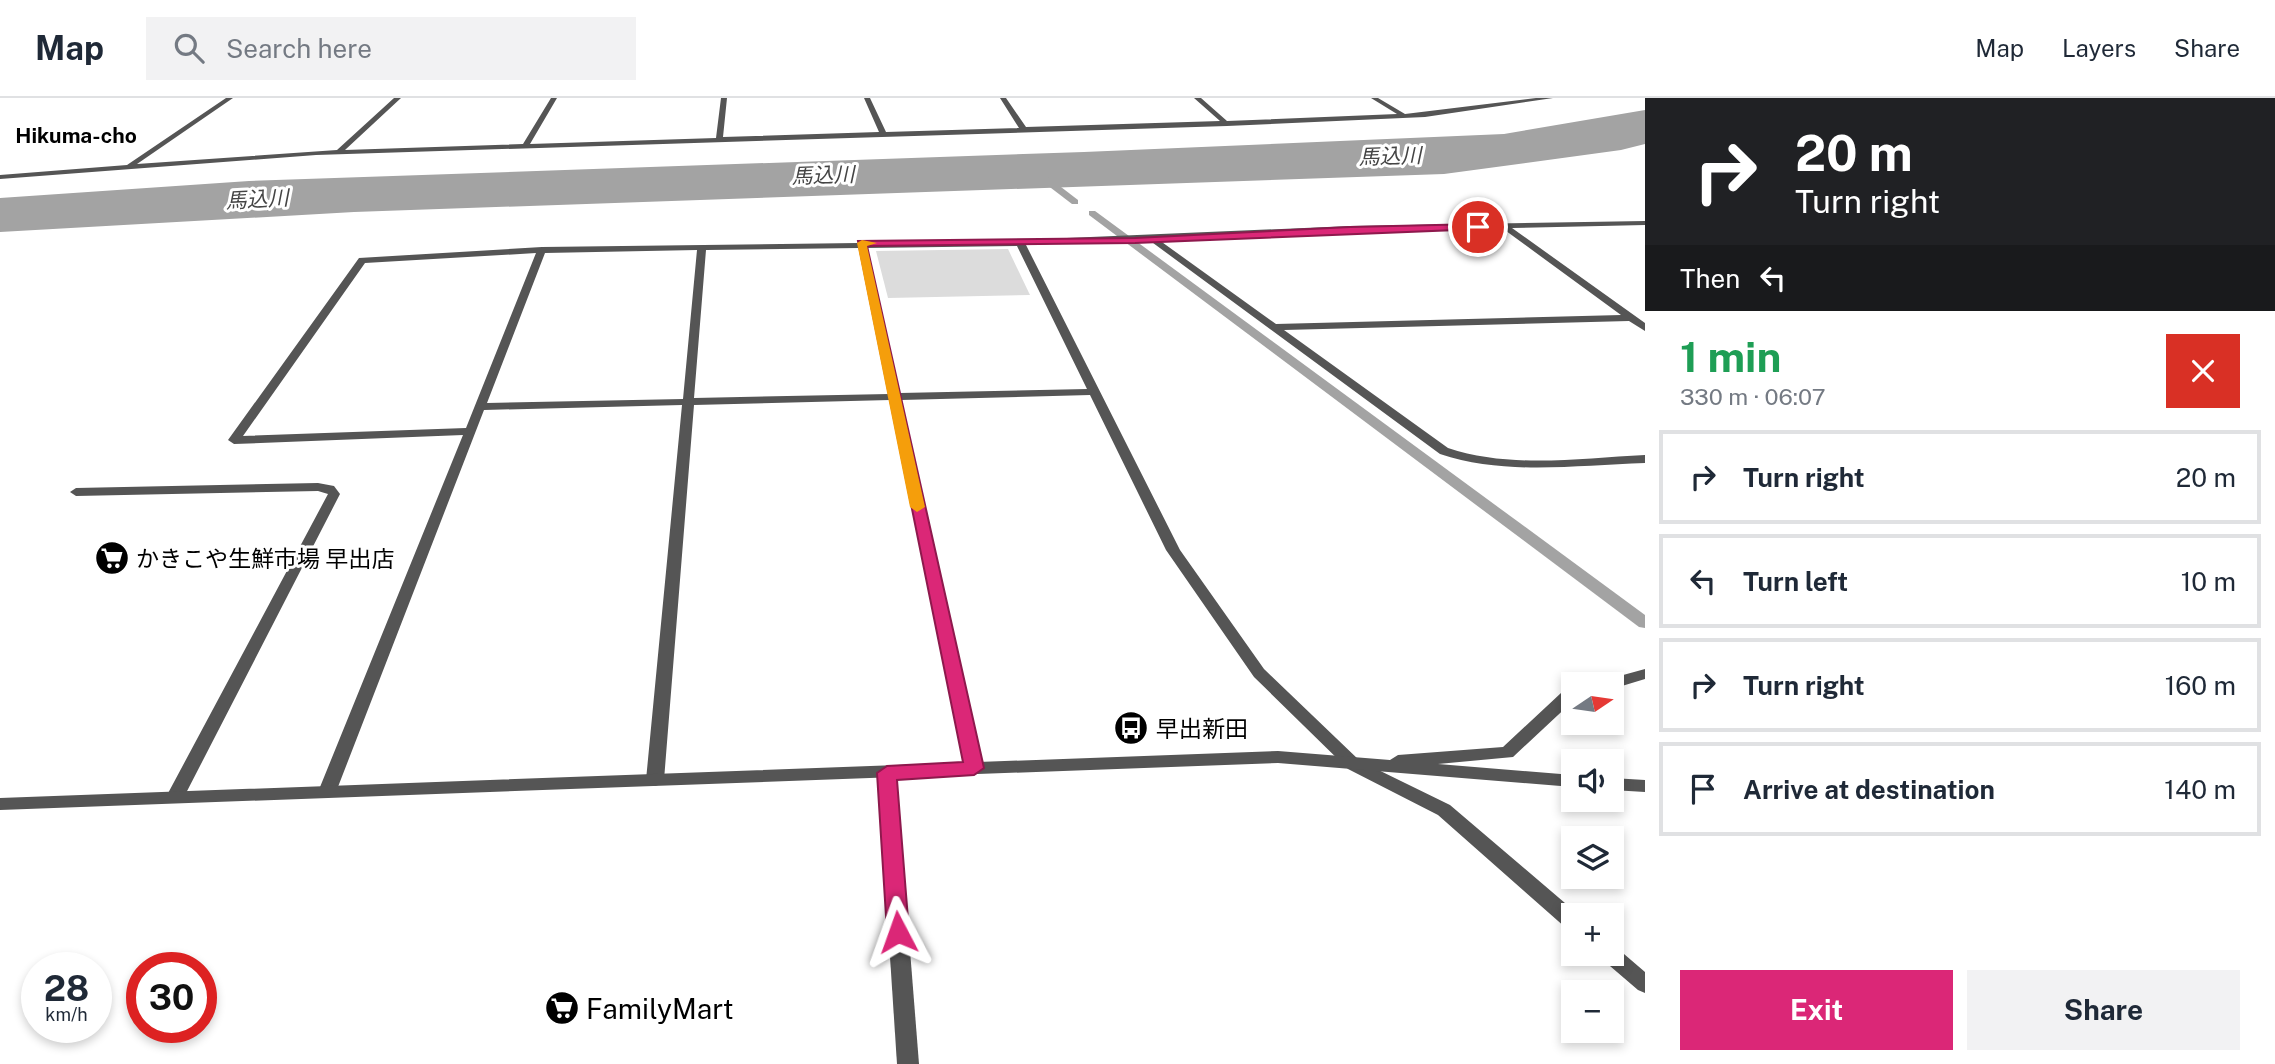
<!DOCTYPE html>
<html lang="en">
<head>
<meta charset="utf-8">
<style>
	body { margin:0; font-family:"Public Sans","Noto Sans JP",sans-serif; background:#f2f2f3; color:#1f2937; height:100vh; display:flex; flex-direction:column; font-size:26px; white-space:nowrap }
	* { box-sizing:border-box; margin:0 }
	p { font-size:23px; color:#747a83 }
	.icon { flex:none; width:38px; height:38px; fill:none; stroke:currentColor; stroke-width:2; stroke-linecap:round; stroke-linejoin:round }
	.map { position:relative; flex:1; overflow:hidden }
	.details { display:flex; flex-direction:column; background:#fff; width:630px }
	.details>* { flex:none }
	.hud { background:#202124; color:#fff; overflow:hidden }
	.needle { width:46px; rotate:77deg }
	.fabs { position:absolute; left:1561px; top:574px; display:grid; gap:14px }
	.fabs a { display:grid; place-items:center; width:63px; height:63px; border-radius:0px; background:#fff; box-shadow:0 4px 10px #0003; font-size:35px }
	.speed { position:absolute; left:21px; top:854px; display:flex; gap:14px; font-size:35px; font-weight:700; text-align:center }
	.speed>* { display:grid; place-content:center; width:91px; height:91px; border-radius:50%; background:#fff; box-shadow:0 4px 10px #0003; line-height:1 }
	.speed small { font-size:18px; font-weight:400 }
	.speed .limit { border:10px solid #d22; background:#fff; color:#111 }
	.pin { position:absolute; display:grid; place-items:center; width:60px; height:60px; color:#fff; margin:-30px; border:4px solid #fff; border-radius:50%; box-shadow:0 2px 7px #0007 }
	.me { position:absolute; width:77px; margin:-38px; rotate:356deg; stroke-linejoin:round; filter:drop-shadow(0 0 5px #0008) }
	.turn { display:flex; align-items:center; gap:24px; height:147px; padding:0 35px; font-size:32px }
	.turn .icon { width:91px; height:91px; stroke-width:2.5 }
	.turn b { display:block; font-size:49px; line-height:60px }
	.then { display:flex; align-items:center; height:66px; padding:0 35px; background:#0003; gap:14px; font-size:26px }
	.round { display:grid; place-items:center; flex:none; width:74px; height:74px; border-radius:0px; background:#f2f2f3 }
	.overview { display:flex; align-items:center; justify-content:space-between; height:119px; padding:0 35px }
	h1 { font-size:42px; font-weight:700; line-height:52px; color:#1e9e55 }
	.cta { display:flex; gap:14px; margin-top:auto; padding:14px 35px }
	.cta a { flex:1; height:80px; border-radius:0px; background:#db2777; color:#fff; font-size:28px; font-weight:700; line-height:80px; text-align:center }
	.cta a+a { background:#f2f2f3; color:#1f2937 }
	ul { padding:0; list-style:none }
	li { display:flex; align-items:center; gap:21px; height:94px; margin:0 14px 10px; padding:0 21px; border:4px solid #e0e1e3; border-radius:0px }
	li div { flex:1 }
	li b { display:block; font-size:26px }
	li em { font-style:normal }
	header { display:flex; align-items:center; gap:42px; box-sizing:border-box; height:98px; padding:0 35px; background:#fff; border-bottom:2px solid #e0e1e3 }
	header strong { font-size:33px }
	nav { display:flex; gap:38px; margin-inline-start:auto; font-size:24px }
	.search { width:490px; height:63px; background:#f2f2f3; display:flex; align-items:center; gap:18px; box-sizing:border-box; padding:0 24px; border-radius:0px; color:#747a83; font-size:26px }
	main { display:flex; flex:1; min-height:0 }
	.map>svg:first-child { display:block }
	.green { fill:#dcdcdc }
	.water { fill:#a3a3a3 }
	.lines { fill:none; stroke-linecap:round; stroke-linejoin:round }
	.stream { fill:#a3a3a3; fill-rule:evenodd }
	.minor { fill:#555; fill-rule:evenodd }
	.tertiary { fill:#555; fill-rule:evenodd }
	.route { fill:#db2777; stroke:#8e194d; stroke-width:2 }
	.slow { fill:#f59e0b }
	.labels { text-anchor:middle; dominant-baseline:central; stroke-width:6; stroke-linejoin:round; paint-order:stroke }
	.far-neighbourhood-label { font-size:21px; font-weight:bold; fill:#000; stroke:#fff }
	.far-water-label { font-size:21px; font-style:italic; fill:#444; stroke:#fff }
	.poi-label { font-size:23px; fill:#000; stroke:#fff; text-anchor:start }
	.near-poi-label { font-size:28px; fill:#000; stroke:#fff; text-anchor:start }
</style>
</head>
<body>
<header>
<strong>Map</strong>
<div class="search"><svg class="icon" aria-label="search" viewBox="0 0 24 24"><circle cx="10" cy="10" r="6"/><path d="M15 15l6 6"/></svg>Search here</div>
<nav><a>Map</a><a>Layers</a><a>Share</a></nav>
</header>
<main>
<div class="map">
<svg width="1645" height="966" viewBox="0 0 1645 966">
	<rect width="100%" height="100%" fill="#fff"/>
	<path class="green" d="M1008 151 1030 197 888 200 876 153Z"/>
	<path class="water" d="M1645 12V46L1621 52 1444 76 354 114 0 134V100L249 83 1084 54 1504 36Z"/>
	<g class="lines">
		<g class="stream">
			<path d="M1038 76H1044L1078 102V106H1072L1038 80Z"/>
			<path d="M1089 113H1095L1645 517V530L1639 529 1089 117Z"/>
		</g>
		<g class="minor">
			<path d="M226 0H233L137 66 337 52 394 0H401L345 52 523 46 551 0H557L530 46 716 40 721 0H727L723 39 879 34 864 0H870L886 34 1019 30 1000 0H1006L1026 29 1220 23 1194 0H1201L1227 23 1397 16 1371 0H1378L1405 16 1536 0H1553L1425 19 1227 28 316 57 0 81V77L127 67Z"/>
			<path d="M1645 123V127L1512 130 1645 225V233L1629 223 1284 232 1448 350C1511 371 1580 360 1645 357V365C1576 367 1506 378 1440 356L1149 142 1026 147 1180 452 1264 571 1360 663 1450 707 1579 817H1573V832L1566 830 1438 717 1348 671 1254 579 1166 452 1090 297 901 302 982 670 980 674 974 676 968 674 966 670 890 302 694 307 664 682 661 686 655 688 649 686 646 682 682 307 484 312 336 694 333 698 327 700 321 698 318 694 463 337 234 346 228 342 359 160 542 149 858 145 862 142 866 145 1020 142 1350 128ZM1502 130 1621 217 1276 226 1159 142 1350 134ZM1017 148 1087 291 900 295 867 150ZM859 150 889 296 694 300 706 152ZM697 152 683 301 487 305 545 155ZM536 155 466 330 243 338 365 165Z"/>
			<path d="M318 385 334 388 340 396 184 699 181 704 175 705 169 704 166 699 328 396 318 393 76 398 70 394 76 390Z"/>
			<path d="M887 669 893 671 896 675 919 966H897L878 675 881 671Z"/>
			<path d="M1612 848 1617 850 1645 874V895L1638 892 1603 862 1600 856H1612Z"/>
		</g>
		<g class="tertiary">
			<path d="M1645 571V581L1612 591V586H1603L1605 582Z"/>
			<path d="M1573 592V603L1513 659 1438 666 1573 677V689L1278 665 0 712V700L1278 653 1390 662 1398 657 1503 649 1561 595Z"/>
			<path d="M1612 680 1645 682V694L1612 692Z"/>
		</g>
	</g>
	<path class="route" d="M1478 126 1481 131 1135 145 867 148 984 670 974 677 897 682 909 834 906 840 898 843 890 840 887 834 877 675 887 668 963 664 858 143 1135 140 1350 129Z"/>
	<path class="slow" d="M862 142 877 145 867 148 925 409 917 414 910 409 857 145Z"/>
	<defs>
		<g id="supermarket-disc" transform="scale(1.75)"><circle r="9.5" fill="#000" stroke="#fff"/><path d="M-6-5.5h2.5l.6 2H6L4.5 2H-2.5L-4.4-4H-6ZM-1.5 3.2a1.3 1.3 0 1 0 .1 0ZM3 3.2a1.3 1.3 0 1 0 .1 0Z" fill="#fff"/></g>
		<g id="bus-disc" transform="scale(1.75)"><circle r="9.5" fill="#000" stroke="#fff"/><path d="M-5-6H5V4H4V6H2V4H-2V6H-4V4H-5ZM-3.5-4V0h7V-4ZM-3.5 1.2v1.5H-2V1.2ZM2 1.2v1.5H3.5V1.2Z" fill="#fff"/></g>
	</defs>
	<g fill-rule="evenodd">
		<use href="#supermarket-disc" x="112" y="460"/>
		<use href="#bus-disc" x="1131" y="630"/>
		<use href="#supermarket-disc" x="562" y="910"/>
	</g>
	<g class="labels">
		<g class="far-neighbourhood-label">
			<text x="76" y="37">Hikuma-cho</text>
		</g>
		<g class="far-water-label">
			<text transform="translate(1390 58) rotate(-2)">馬込川</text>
			<text transform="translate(823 77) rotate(-2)">馬込川</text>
			<text transform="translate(257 101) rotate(-3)">馬込川</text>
		</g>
		<g class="poi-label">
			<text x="136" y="460">かきこや生鮮市場 早出店</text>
			<text x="1156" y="630">早出新田</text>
		</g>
		<g class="near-poi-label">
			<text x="586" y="910">FamilyMart</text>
		</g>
	</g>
</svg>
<div class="fabs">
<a><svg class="needle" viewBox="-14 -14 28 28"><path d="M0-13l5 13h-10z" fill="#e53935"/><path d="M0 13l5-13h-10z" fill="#747a83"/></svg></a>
<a><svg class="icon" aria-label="sound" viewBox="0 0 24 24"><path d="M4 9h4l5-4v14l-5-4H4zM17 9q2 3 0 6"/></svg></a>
<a><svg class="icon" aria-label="layers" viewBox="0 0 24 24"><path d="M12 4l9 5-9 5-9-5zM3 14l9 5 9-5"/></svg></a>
<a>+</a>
<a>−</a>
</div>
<div class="speed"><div>28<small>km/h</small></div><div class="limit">30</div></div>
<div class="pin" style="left:1478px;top:129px;background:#d93025"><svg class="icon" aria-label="arrive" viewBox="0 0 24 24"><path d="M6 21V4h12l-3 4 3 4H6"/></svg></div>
<svg class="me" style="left:898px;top:834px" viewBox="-20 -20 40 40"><path d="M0-17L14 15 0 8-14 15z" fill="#db2777" stroke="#fff" stroke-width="4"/></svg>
</div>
<section class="details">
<div class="hud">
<div class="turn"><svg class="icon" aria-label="right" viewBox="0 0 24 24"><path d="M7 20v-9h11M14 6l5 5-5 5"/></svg><div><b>20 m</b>Turn right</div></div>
<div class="then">Then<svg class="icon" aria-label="left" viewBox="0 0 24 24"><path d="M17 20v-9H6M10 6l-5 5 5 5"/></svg></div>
</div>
<div class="overview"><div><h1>1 min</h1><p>330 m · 06:07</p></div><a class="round" style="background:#d93025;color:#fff"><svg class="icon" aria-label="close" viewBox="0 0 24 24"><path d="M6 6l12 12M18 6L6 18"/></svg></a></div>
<ul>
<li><svg class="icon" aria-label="right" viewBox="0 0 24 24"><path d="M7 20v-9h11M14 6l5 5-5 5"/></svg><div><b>Turn right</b></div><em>20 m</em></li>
<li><svg class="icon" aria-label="left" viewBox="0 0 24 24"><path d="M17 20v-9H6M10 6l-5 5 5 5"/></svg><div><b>Turn left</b></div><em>10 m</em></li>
<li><svg class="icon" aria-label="right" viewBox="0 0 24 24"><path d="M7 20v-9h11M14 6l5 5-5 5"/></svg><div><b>Turn right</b></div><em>160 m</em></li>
<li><svg class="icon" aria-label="arrive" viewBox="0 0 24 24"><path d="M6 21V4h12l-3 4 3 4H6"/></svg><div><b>Arrive at destination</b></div><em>140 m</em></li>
</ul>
<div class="cta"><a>Exit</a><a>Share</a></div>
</section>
</main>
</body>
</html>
